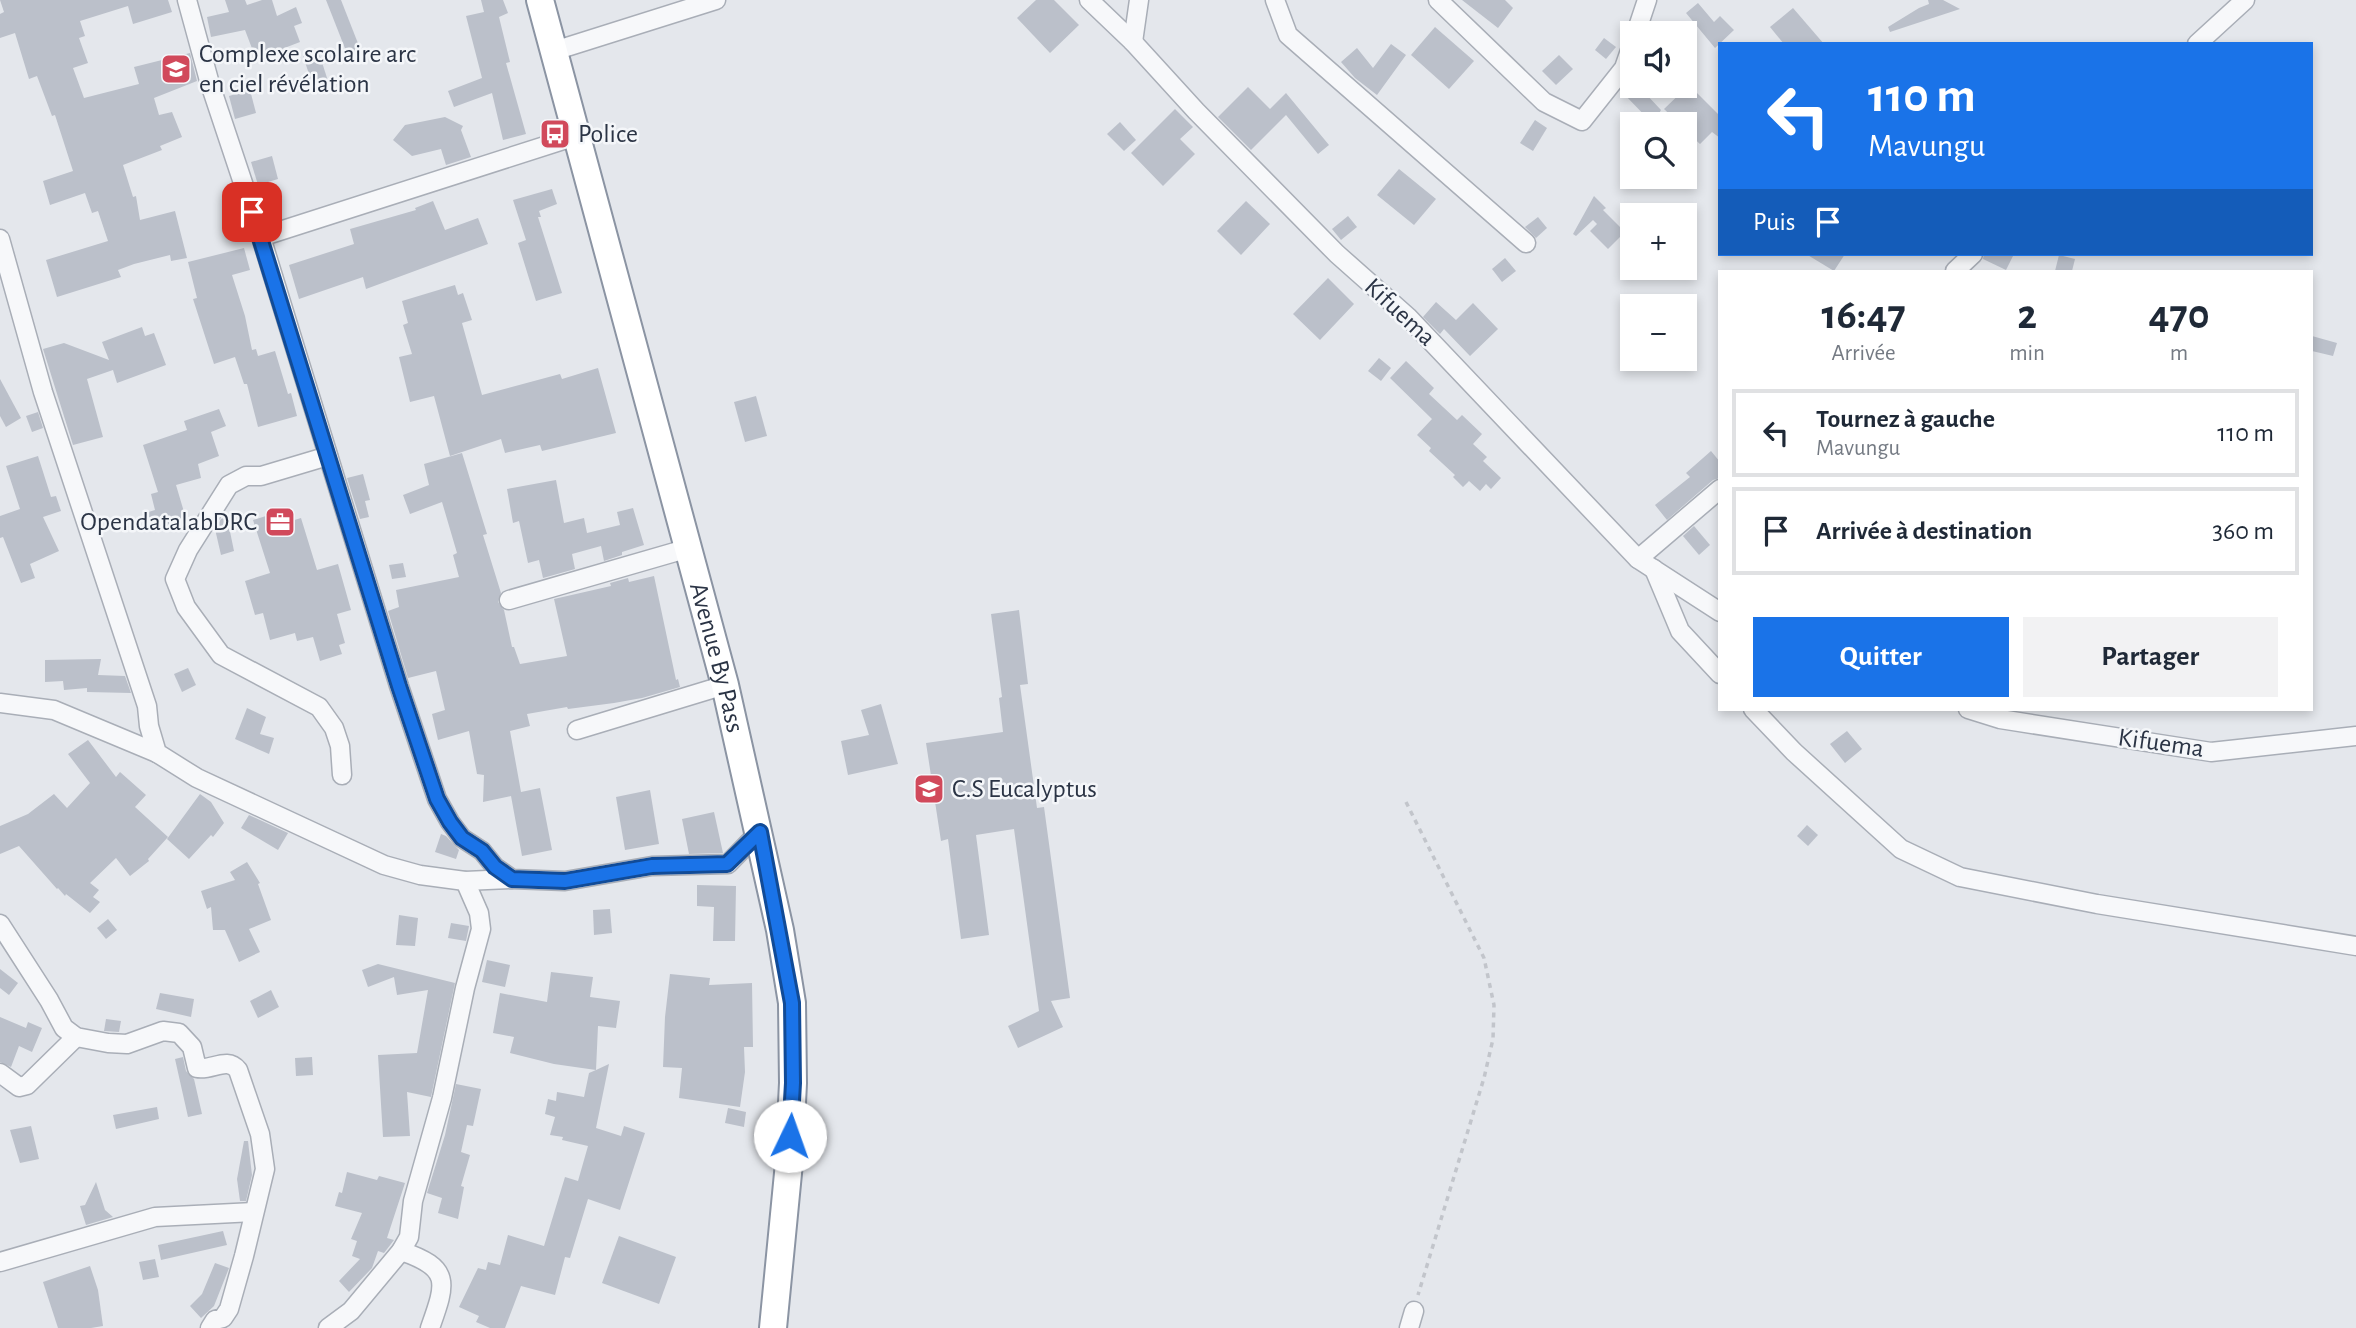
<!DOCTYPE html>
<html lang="fr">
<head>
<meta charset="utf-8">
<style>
	body { margin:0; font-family:"Alegreya Sans",sans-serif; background:#f2f2f3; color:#1f2937; height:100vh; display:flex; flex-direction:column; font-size:26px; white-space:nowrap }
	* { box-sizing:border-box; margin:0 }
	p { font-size:23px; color:#747a83 }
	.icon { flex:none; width:38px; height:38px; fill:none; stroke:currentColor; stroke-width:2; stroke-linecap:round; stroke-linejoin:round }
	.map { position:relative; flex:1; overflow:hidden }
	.details { position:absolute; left:1718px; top:270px; width:595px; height:441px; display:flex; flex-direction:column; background:#fff; border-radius:0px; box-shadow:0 4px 10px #0003 }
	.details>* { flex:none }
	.top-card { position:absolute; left:1718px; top:42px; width:595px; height:214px; border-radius:0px; box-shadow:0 4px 10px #0003; background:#1a73e8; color:#fff; overflow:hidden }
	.buttons { position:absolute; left:1620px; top:21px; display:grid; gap:14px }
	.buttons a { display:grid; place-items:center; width:77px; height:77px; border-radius:0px; background:#fff; box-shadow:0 4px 10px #0003; font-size:35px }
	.pin { position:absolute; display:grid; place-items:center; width:60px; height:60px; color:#fff; margin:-30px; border-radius:14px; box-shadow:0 4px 10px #0006 }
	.me { position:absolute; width:77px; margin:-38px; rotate:3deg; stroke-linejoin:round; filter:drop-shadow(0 0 5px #0008) }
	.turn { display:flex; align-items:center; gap:24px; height:147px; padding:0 35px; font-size:32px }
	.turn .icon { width:91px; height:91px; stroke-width:2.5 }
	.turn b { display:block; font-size:49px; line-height:60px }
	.then { display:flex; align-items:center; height:66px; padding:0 35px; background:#0003; gap:14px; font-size:26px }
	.eta { display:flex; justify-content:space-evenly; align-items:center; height:119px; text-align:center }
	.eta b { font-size:42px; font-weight:600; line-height:49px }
	.cta { display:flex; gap:14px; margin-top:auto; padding:14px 35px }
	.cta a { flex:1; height:80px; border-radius:0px; background:#1a73e8; color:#fff; font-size:28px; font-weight:600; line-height:80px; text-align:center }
	.cta a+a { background:#f2f2f3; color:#1f2937 }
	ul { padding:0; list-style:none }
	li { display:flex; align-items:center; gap:21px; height:88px; margin:0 14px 10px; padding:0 21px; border:4px solid #e0e1e3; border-radius:0px }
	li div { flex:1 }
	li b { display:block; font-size:26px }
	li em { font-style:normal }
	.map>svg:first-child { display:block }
	.building { fill:#bbc0ca }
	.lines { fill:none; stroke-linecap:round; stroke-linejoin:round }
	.minor-casing { stroke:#a9aeb7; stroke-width:21 }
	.highway-casing { stroke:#8b94a3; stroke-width:30 }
	.path { stroke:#c2c5cb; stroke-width:3.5; stroke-dasharray:5 5; stroke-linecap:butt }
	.minor { stroke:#f7f8fa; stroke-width:18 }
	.highway { stroke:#fff; stroke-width:26 }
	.route-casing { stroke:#114b97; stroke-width:18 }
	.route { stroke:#1a73e8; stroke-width:12 }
	.labels { text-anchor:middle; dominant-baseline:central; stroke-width:5; stroke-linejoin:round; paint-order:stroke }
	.poi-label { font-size:26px; fill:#2b3445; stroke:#f4f6f9; text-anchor:start }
	.street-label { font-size:26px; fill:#2b3445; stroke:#f4f6f9 }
</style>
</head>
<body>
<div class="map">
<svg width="2356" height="1328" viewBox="0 0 2356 1328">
	<rect width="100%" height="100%" fill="#e4e7ec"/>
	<g class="building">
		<path d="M0 0H168L172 12 133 24 128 6 80 21 85 36 79 38 88 63 73 68 84 98 139 84 134 67 190 53 197 81 154 98 159 115 172 112 182 137 160 146 162 150 123 165 133 197 136 196 140 220 175 211 187 258 171 261 170 255 134 264 118 270 121 277 57 297 46 260 108 241 98 211 92 213 85 193 50 205 43 181 73 171 55 115 52 116 37 76 29 79 15 33 0 38V14L4 12Z"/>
		<path d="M225 0H245L247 5 262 0H272L277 16 296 7 302 23 294 26 300 42 256 59 245 30 211 37 207 17 229 12Z"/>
		<path d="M326 0H341L361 51 348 56Z"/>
		<path d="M481 0H503L508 13 499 17 510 62 506 63 526 134 503 140 492 93 454 107 448 91 482 78 466 16 484 12Z"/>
		<path d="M1036 0H1054L1079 25 1050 53 1017 18Z"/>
		<path d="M1462 0H1505L1513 8 1498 28Z"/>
		<path d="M1928 0H1943L1960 9 1890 32 1888 27 1919 8 1929 4Z"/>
		<path d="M1698 3 1714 22 1720 16 1734 30 1715 48 1686 13Z"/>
		<path d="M1793 8 1824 44H1784L1770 27Z"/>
		<path d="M1435 27 1474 61 1449 89 1411 55Z"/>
		<path d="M1604 38 1616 47 1606 59 1595 50Z"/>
		<path d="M1391 44 1406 55 1377 95 1355 78 1341 62 1357 48 1373 68Z"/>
		<path d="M318 50 328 81 313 86 303 56Z"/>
		<path d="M1559 55 1573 69 1556 85 1542 71Z"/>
		<path d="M1689 85 1720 116V138L1712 132 1700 144 1685 130V124H1680L1664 109Z"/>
		<path d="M1629 86H1650L1645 93 1661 110 1653 124 1622 92Z"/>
		<path d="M1248 87 1270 109 1286 93 1329 145 1318 154 1286 115 1251 150 1218 117Z"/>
		<path d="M250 90 256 113 235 119 229 96Z"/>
		<path d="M1175 109 1193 127 1180 139 1195 154 1163 186 1131 153Z"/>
		<path d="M445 117 463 126 461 130 471 157 446 165 441 149 412 156 393 140 405 125Z"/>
		<path d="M1535 120 1547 128 1533 151 1520 143Z"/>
		<path d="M1120 122 1136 140 1124 151 1107 134Z"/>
		<path d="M272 156 278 179 258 185 251 162Z"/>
		<path d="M1399 169 1436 199 1414 225 1377 195Z"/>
		<path d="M552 189 557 204 539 211 541 217H538L562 293 536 301 518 243 526 240 513 200Z"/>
		<path d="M1594 196 1606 208 1603 210 1625 232 1608 249 1590 231 1597 224 1593 220 1576 236 1573 234Z"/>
		<path d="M433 201 445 230 478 218 488 244 366 289 363 277 299 299 289 265 354 244 350 229 416 210 415 208Z"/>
		<path d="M1246 201 1270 224 1241 255 1217 231Z"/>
		<path d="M1348 216 1357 227 1341 240 1332 229Z"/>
		<path d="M1538 217 1547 228 1536 238 1525 227Z"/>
		<path d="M244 248 250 270 232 275 245 316 252 350 256 349 258 356 275 351 288 394 291 393 297 416 258 427 247 384H244L235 357 214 364 193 299 197 298 188 262Z"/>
		<path d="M1806 254H1845L1834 271Z"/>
		<path d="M1984 254H2014L2006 270 1983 259Z"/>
		<path d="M2059 255 2075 259 2072 271H2055Z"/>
		<path d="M1505 258 1516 271 1502 282 1492 269Z"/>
		<path d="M1328 278 1354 304 1320 340 1293 314Z"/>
		<path d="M455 285 458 295 463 293 472 320 462 323 482 395 560 374 562 379 598 368 616 433 542 451 540 445 505 453 501 439 450 456 434 396 410 402 399 357 412 354 403 325 408 323 402 301Z"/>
		<path d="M1436 302 1456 320 1473 303 1498 329 1470 356 1444 329 1440 334 1423 317Z"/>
		<path d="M142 327 145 336 154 333 166 365 117 383 113 370 87 379 103 437 73 445 43 349 64 343 109 360 102 342Z"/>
		<path d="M2312 336 2337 343 2333 356 2312 351Z"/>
		<path d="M1379 358 1391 368 1381 381 1368 371Z"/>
		<path d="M1406 361 1434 388 1429 394 1457 420 1462 415 1482 434 1473 444 1487 457 1483 461 1501 478 1491 489 1486 484 1480 491 1469 481 1463 487 1453 477 1455 475 1429 451 1431 448 1417 435 1432 419 1390 378Z"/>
		<path d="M0 379 21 418 6 427 0 416Z"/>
		<path d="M756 396 767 436 745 442 734 402Z"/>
		<path d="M219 409 226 426 211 432 219 456 198 464 201 478 176 485 187 522 161 529 160 526 147 530 142 514 155 510 151 494 158 492 143 445 187 430 184 421Z"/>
		<path d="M38 412 43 428 32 432 26 416Z"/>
		<path d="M1711 451 1720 462V478L1713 480 1667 520 1655 505 1690 477 1686 473Z"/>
		<path d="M462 453 487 534 483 535 501 593 498 602 504 610 512 647H514L520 664 567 656 554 599 611 586 610 583 628 578 629 582 654 576 676 680 678 679 680 687 642 698 614 703 568 709 567 707 527 714 530 726 510 731 521 792 540 788 552 850 522 856 511 796 483 802 484 775 477 774 469 731 438 740 432 714 445 710 436 671 408 678 388 611 399 607 396 590 459 577 453 555 457 553 442 502 410 514 403 495 429 485 424 464Z"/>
		<path d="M38 456 51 497 56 496 61 511 43 517 59 551 30 564 35 578 21 583 3 537 0 538V516L20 509 6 466Z"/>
		<path d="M363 474 370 500 365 501 369 517 360 519 347 478Z"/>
		<path d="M556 480 564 523 584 518 587 533 620 525 617 512 633 508 644 545 622 552V555L604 561 601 546 572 554 575 569 543 578 539 560 528 563 519 521 513 523 507 489Z"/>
		<path d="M285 510 288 522 301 518 317 570 338 564 351 610 337 614 345 643 339 645 342 654 320 661 313 637 297 641 295 633 270 640 263 613 255 615 245 581 270 573 253 520Z"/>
		<path d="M227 517 234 551 221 555 215 529 221 519Z"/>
		<path d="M1694 526 1710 545 1699 555 1683 536Z"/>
		<path d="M403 563 406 577 392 579 389 565Z"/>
		<path d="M1019 610 1028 684 1020 685 1037 808 1044 807 1070 998 1051 1001 1063 1027 1018 1048 1008 1026 1039 1011 1014 829 976 835 989 935 961 939 948 839 941 841 926 743 1003 732 999 698 1002 697 991 614Z"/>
		<path d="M101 659 98 675 125 676 131 693 87 692V688L64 690 63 681 45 682V660Z"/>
		<path d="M188 668 196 685 182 692 174 674Z"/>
		<path d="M881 704 898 764 848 775 841 741 869 735 861 710Z"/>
		<path d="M247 708 266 717 260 734 274 738 269 754 235 739Z"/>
		<path d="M1847 731 1862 749 1845 763 1830 744Z"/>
		<path d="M88 740 116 777 120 772 146 795 135 807 168 837 148 859 149 861 130 876 116 858 90 883 99 890 93 897 100 902 90 913 66 894 65 896 58 888 57 889 19 846 0 854V826L28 814 54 794 67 808 90 783 68 754Z"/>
		<path d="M650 790 659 844 625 850 616 797Z"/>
		<path d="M200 794 211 802 224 823 213 837 211 835 189 859 167 839Z"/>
		<path d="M714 812 723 853 689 854 682 819Z"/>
		<path d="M249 815 288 833 278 850 241 828Z"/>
		<path d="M1807 825 1818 835 1808 846 1797 836Z"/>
		<path d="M441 834 446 836 459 850 456 859 435 852Z"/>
		<path d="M247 862 260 883 258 884 271 920 249 929 260 952 239 962 225 930H213L211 907 207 909 201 891 235 880 230 872Z"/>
		<path d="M697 885 736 886 735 941H713L714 907 697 906Z"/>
		<path d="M610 909 612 933 594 935 593 910Z"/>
		<path d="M399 915 418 918 415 946 396 945Z"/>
		<path d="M108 919 117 930 106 939 97 928Z"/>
		<path d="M451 923 469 926 466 941 448 938Z"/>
		<path d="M487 960 510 965 505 987 482 982Z"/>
		<path d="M378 964 455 983 431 1097 407 1092 410 1136 383 1137 378 1055 417 1053 428 990 397 995 394 977 368 987 362 970Z"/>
		<path d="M0 969 18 983 9 995 0 988Z"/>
		<path d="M551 972 593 977 590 997 620 1001 616 1028 598 1026 596 1070 609 1064 596 1128 621 1136 624 1126 645 1133 620 1210 588 1199 570 1258 565 1257 555 1295 521 1286 505 1328H490L476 1322 479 1316 459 1307 478 1268 486 1270 488 1262 500 1265 508 1235 544 1246 565 1177 578 1181 588 1146 562 1140 563 1137 550 1135 555 1117 545 1114 548 1099 556 1101 557 1092 584 1097 589 1073 596 1070 554 1064 510 1053 514 1037 493 1033 500 993 547 1002Z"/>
		<path d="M670 974 710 978 709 985 752 983 753 1047H744L745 1072 740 1107 679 1098 682 1068 663 1067 665 1017Z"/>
		<path d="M271 990 279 1007 258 1018 250 1001Z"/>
		<path d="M160 993 194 999 191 1017 156 1009Z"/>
		<path d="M0 1017 26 1028 28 1022 42 1028 32 1052 19 1046 11 1067 0 1062Z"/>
		<path d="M106 1019 121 1021 119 1032 104 1031Z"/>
		<path d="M183 1057 186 1071 194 1079 202 1114 188 1117 175 1059Z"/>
		<path d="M312 1057 313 1075 296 1076 295 1058Z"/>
		<path d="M456 1084 481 1089 473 1126 467 1125 461 1152 470 1155 461 1186 464 1187 458 1219 438 1213 442 1198 427 1193 445 1135Z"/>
		<path d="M157 1107 159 1119 116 1129 113 1115Z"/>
		<path d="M728 1108 746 1112 744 1127 725 1123Z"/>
		<path d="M31 1126 39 1159 20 1163 10 1130Z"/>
		<path d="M244 1141H248L252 1175 246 1201H240L237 1179Z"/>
		<path d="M347 1172 377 1180 379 1176 405 1183 387 1238 394 1240 384 1253 378 1251 372 1268 349 1292 339 1281 360 1259 352 1256 357 1241 351 1239 362 1213 335 1206 339 1192 342 1193Z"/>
		<path d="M96 1182 105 1210 113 1217 86 1225 80 1206 85 1205Z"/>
		<path d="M223 1231 227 1245 161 1260 158 1245Z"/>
		<path d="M619 1236 676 1257 659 1304 602 1283Z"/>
		<path d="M155 1259 159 1277 143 1280 139 1262Z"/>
		<path d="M215 1263 229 1268 214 1306 201 1318 190 1306 202 1294Z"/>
		<path d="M90 1266 98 1290 103 1326 91 1328H58L43 1282Z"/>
	</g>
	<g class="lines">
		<g class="minor-casing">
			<g id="minor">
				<path d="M187 0 210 84 261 237 399 686 437 799 450 822 462 838 482 851 495 867 512 879 565 881 652 866 728 864 759 832"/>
				<path d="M1089 0 1133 42 1196 111 1337 254 1408 317 1638 559 1720 612"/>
				<path d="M1275 0 1288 35 1526 243"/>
				<path d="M1438 0 1544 102 1582 121 1624 68 1633 42"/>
				<path d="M1636 33 1647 0"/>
				<path d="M1133 42 1139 0"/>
				<path d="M2197 44 2245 0"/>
				<path d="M554 51 716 0"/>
				<path d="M261 237 576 136"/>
				<path d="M0 239 43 392 147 706 149 726 157 753 197 778 384 865 420 875 465 881 512 879"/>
				<path d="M1955 271 1973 254"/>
				<path d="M328 456 261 476H246L229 485 188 550 175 579 186 607 221 655 319 707 334 728 340 746 342 775"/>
				<path d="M1638 559 1720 489"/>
				<path d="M1654 569 1680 631 1720 674"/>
				<path d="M509 600 689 548"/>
				<path d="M0 703 54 710 157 753"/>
				<path d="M1753 709 1794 752 1901 849 1960 877 2097 904 2356 946"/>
				<path d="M1968 709 2000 719 2211 752 2356 736"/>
				<path d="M577 730 725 685"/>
				<path d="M0 924 49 1000 64 1028 76 1037 108 1043 127 1044 163 1031 179 1033 192 1047 197 1068C212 1071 227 1056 238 1070L260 1134 265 1169 244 1256 229 1309 223 1318 215 1320 210 1328"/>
				<path d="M0 1073 19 1087 27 1085 76 1037"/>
				<path d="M401 1251C452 1268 446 1283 430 1328"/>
				<path d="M0 1262 155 1217 254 1212"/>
				<path d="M328 1328 351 1311 401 1251 409 1237 413 1201 442 1098 465 988 481 929 479 913 465 881"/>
				<path d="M1409 1328 1414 1311"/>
			</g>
		</g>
		<g class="highway-casing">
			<g id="highway">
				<path id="s1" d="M540 0 725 685 780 930 792 1003 793 1083 789 1163 773 1328"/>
			</g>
		</g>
		<path class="path" d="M1406 802 1484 958 1494 1005 1493 1039 1484 1078 1418 1295"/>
		<use href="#minor" class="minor"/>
		<use href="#highway" class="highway"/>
	</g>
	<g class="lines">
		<g class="route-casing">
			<path id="route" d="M252 212 399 686 437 799 450 822 462 838 482 851 495 867 512 879 565 881 652 866 727 864 760 832 792 1003 793 1083 790 1136"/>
		</g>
		<use href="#route" class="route"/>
	</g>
	<defs>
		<g id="school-square" transform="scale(1.575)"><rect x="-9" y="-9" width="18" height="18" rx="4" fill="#d1495b" stroke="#f4f6f9"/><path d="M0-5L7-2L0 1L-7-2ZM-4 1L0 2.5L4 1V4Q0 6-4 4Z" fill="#fff"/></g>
		<g id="bus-square" transform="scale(1.575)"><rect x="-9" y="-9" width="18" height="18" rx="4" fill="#d1495b" stroke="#f4f6f9"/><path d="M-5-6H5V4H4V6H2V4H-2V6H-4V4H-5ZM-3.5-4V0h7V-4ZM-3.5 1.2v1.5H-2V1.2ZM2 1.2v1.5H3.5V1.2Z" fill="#fff"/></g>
		<g id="office-square" transform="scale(1.575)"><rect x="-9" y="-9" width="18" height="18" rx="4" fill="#d1495b" stroke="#f4f6f9"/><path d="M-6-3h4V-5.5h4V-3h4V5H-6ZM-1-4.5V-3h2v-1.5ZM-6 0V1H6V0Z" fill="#fff"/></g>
	</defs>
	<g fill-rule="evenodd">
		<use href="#school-square" x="176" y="69"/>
		<use href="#bus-square" x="555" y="134"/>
		<use href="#office-square" x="280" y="522"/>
		<use href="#school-square" x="929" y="789"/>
	</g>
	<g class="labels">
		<g class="poi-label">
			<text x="199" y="54">Complexe scolaire arc<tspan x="199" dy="30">en ciel révélation</tspan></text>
			<text x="578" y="134">Police</text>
			<text x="257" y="522" text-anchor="end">OpendatalabDRC</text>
			<text x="952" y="789">C.S Eucalyptus</text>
		</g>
		<g class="street-label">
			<text transform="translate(1400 312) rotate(43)">Kifuema</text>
			<text stroke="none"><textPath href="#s1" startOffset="681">Avenue By Pass</textPath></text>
			<text transform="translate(2161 743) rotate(8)">Kifuema</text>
		</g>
	</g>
</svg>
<div class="buttons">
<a><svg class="icon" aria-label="sound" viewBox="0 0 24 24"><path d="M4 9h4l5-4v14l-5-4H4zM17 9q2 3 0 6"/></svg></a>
<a><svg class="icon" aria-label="search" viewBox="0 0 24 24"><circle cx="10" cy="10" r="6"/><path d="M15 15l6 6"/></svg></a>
<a>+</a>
<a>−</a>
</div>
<div class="pin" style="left:252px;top:212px;background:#d93025"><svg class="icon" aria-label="arrive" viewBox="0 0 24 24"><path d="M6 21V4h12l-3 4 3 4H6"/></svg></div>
<svg class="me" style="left:790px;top:1136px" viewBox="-20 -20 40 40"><circle r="19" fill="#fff"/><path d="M0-13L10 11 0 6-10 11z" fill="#1a73e8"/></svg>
<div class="top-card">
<div class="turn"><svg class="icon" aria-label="left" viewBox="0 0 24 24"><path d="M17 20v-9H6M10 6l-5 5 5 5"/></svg><div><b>110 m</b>Mavungu</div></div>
<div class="then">Puis<svg class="icon" aria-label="arrive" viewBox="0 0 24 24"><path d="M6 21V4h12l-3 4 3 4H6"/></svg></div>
</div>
<section class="details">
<div class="eta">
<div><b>16:47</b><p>Arrivée</p></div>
<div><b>2</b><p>min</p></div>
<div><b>470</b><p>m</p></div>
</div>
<ul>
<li><svg class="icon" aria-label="left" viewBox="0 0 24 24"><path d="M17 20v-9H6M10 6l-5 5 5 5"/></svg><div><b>Tournez à gauche</b><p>Mavungu</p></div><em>110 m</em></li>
<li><svg class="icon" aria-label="arrive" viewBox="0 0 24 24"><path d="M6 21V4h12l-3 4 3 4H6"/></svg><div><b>Arrivée à destination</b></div><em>360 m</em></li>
</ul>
<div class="cta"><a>Quitter</a><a>Partager</a></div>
</section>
</div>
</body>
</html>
